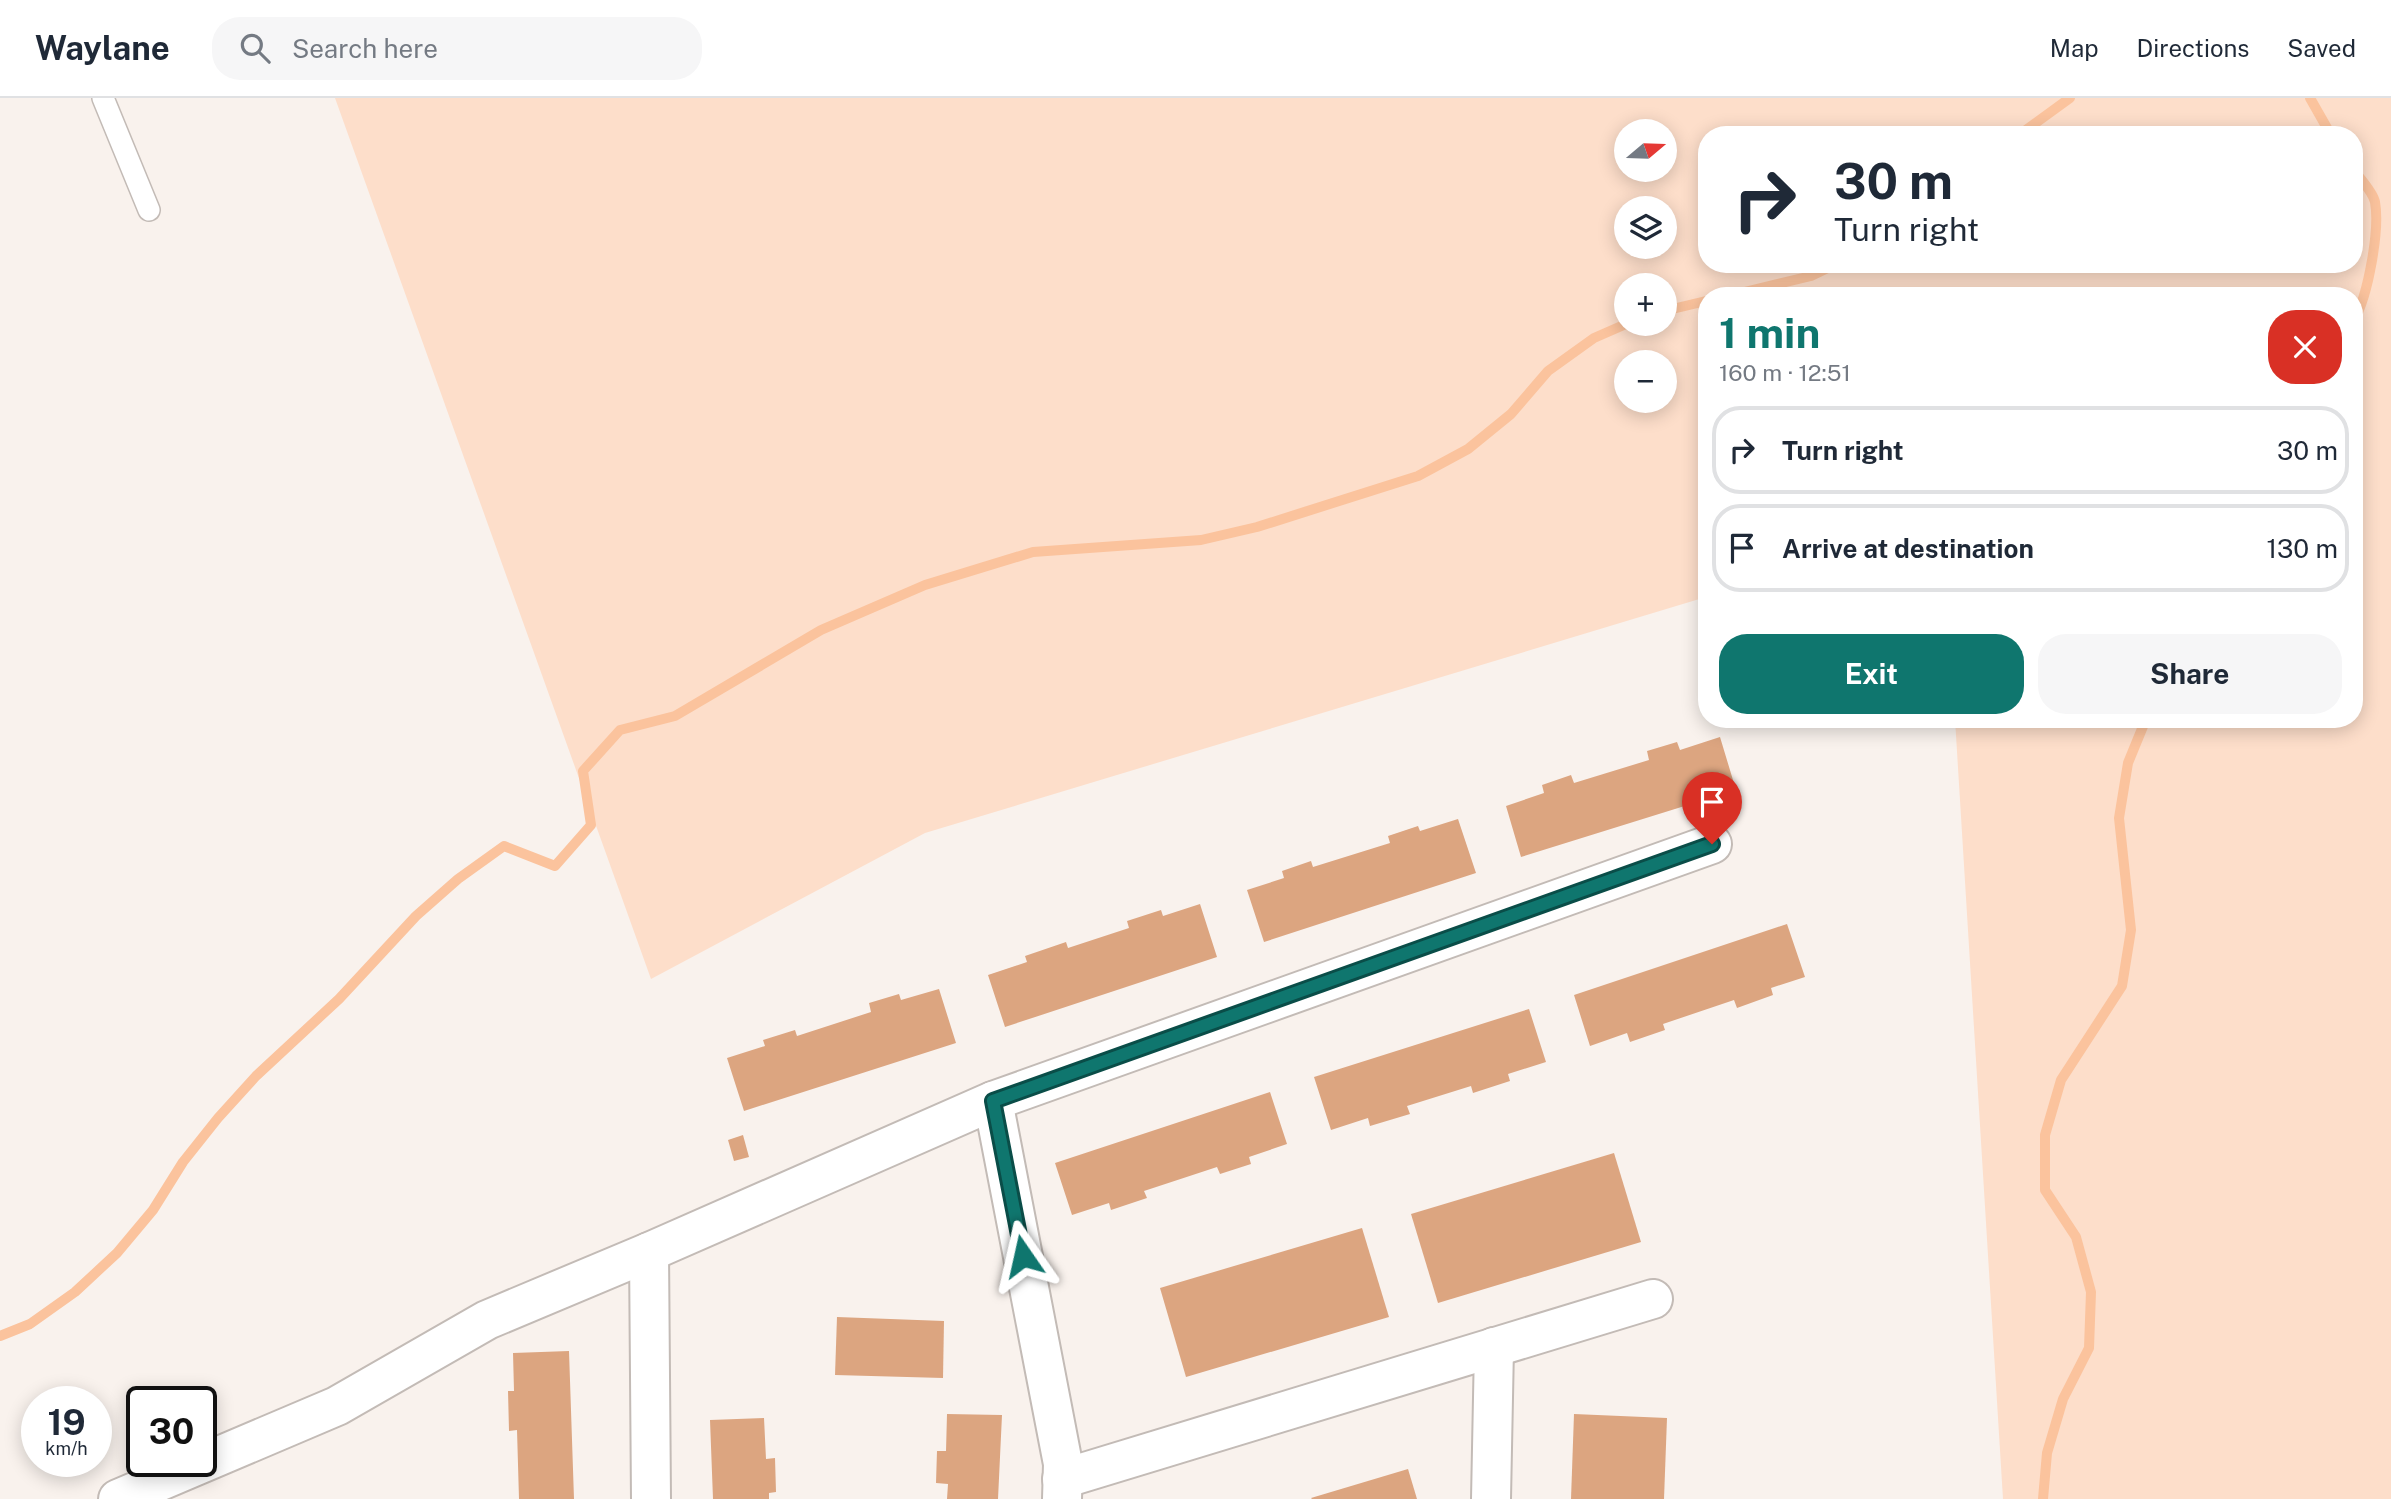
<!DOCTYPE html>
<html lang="en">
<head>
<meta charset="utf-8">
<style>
	body { margin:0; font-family:"Public Sans",sans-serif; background:#f6f6f7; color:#1f2937; height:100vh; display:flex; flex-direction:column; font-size:26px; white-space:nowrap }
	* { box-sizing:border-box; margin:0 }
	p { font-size:23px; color:#747a83 }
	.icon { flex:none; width:38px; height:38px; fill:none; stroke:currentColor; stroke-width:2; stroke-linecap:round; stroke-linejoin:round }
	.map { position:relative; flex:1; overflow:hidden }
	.drawer { position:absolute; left:1698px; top:189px; width:665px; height:441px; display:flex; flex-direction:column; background:#fff; border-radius:28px; box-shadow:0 4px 18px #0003 }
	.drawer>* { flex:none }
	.hud { position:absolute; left:1698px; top:28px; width:665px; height:147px; border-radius:28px; box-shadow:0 4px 18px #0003; background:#fff; color:#1f2937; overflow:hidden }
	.needle { width:46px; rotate:71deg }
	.buttons { position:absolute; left:1614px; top:21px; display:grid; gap:14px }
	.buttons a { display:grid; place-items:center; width:63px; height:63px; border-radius:50%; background:#fff; box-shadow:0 4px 18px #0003; font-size:35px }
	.speed { position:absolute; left:21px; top:1288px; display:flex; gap:14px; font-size:35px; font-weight:700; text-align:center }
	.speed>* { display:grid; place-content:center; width:91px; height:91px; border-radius:50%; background:#fff; box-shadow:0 4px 18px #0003; line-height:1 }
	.speed small { font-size:18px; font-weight:400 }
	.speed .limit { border:4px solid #111; border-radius:10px; background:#fff; color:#111 }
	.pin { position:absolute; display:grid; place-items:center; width:60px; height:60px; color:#fff; margin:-72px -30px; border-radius:50% 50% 50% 0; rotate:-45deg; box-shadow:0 0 7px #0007 }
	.pin .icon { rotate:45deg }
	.me { position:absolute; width:77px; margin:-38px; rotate:349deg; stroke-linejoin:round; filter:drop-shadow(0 0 5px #0008) }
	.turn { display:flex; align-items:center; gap:24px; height:147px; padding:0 21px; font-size:32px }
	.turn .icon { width:91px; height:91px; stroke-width:2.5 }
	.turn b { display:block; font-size:49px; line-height:60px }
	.round { display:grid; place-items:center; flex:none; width:74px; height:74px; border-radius:28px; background:#f6f6f7 }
	.headline { display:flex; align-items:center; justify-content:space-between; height:119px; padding:0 21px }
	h1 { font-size:42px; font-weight:700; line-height:52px; color:#0f766e }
	.primary-button { display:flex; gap:14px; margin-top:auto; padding:14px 21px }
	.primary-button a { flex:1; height:80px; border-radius:28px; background:#0f766e; color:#fff; font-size:28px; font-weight:700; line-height:80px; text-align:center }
	.primary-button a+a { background:#f6f6f7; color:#1f2937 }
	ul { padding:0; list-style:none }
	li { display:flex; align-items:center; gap:21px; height:88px; margin:0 14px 10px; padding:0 7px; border:4px solid #e0e1e3; border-radius:28px }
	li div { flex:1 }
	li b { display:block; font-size:26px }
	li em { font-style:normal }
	header { display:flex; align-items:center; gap:42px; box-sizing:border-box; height:98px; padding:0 35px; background:#fff; border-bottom:2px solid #e0e1e3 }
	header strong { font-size:33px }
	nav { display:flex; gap:38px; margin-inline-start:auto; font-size:24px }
	.search { width:490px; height:63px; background:#f6f6f7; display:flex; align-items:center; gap:18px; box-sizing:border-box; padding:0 24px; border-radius:28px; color:#747a83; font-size:26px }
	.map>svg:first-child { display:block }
	.green { fill:#fddeca; fill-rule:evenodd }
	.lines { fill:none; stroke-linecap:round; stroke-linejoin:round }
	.stream { stroke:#fbc39d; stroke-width:10 }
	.building { fill:#dca580 }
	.lane-casing { stroke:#c3bbb6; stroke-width:24 }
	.street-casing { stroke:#c3bbb6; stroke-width:42 }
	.lane { stroke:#fff; stroke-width:21 }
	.street { stroke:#fff; stroke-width:38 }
	.route-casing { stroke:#0a4d48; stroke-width:18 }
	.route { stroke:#0f766e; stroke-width:12 }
</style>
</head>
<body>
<header>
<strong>Waylane</strong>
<div class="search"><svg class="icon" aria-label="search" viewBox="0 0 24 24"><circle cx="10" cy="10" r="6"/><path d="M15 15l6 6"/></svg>Search here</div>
<nav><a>Map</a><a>Directions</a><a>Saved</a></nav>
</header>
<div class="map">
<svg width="2391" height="1401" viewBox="0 0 2391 1401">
	<rect width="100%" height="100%" fill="#f9f2ed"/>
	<path class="green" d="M335 0H2391V1401H2003L1955 621H2354V198H1706V499L925 735 651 881ZM1626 33H1664V72H1626ZM1706 37H2354V166H1706ZM1626 110H1664V149H1626ZM1626 187H1664V226H1626ZM1626 264H1664V303H1626Z"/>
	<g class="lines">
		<g class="stream">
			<path d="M2310 0 2331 37"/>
			<path d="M2019 37 2070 0"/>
			<path d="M2354 72C2360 81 2373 94 2375 104 2380 132 2368 198 2354 222"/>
			<path d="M1728 198 1811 178 1836 166"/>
			<path d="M1664 213 1706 203"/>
			<path d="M0 1238 30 1226 75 1194 117 1155 153 1112 183 1064 218 1020 256 978 339 901 416 818 458 781 504 748 555 768 591 727 583 673 620 632 675 618 821 532 925 487 1033 454 1201 442 1257 429 1418 378 1468 351 1511 316 1548 273 1594 240 1626 226"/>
			<path d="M2043 1401 2047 1355 2063 1301 2089 1250 2091 1194 2076 1139 2045 1092V1037L2061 982 2122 888 2131 832 2119 720 2128 665 2146 621"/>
		</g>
	</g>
	<g class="building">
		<path d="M1720 639 1736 692 1521 759 1506 708 1544 695 1542 687 1571 677 1574 685 1649 662 1647 653 1677 644 1680 652Z"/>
		<path d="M1458 721 1476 775 1264 844 1247 792 1284 780 1282 773 1311 763 1313 769 1390 745 1388 738 1418 728 1420 733Z"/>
		<path d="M1200 806 1217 859 1005 929 988 877 1027 864 1025 858 1066 844 1068 850 1129 830 1127 823 1161 812 1163 818Z"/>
		<path d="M1787 826 1805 879 1771 890 1773 897 1737 910 1734 902 1663 926 1665 932 1630 944 1627 935 1590 948 1574 897Z"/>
		<path d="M939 891 956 945 744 1013 727 960 765 948 763 942 795 932 797 938 871 914 869 905 899 896 901 902Z"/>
		<path d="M1529 911 1546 964 1508 976 1510 983 1473 995 1471 988 1407 1008 1410 1016 1370 1028 1368 1020 1331 1032 1314 979Z"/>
		<path d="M1270 994 1287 1046 1249 1059 1251 1066 1220 1076 1217 1069 1144 1093 1147 1100 1111 1112 1109 1105 1072 1117 1055 1065Z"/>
		<path d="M743 1037 749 1059 734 1063 728 1042Z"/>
		<path d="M1614 1055 1641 1144 1438 1205 1411 1116Z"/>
		<path d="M1362 1130 1389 1219 1186 1279 1160 1190Z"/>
		<path d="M837 1219 944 1223 943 1280 835 1277Z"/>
		<path d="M569 1253 574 1401H519L517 1332 509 1333 508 1293H514L513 1255Z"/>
		<path d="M947 1316 1002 1317 998 1401H947L948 1386 936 1385 937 1353H946Z"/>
		<path d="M1574 1316 1667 1320 1664 1401H1571Z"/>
		<path d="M764 1320 766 1361 775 1360 776 1394 769 1395V1401H713L710 1322Z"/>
		<path d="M1408 1371 1417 1401H1312L1311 1400Z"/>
	</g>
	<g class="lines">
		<g class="lane-casing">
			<path id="lane" d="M103 0 149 112"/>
		</g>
		<g class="street-casing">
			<g id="street">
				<path d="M993 1003 1063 1366 1062 1401"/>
				<path d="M649 1154 651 1401"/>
				<path d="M1062 1381 1653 1201"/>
				<path d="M118 1401 337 1308 487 1222 649 1154 993 1003 1712 746"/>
				<path d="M1491 1401 1494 1249"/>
			</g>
		</g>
		<use href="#lane" class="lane"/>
		<use href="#street" class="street"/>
	</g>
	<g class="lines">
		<g class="route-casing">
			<path id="route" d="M1023 1158 993 1003 1712 746"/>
		</g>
		<use href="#route" class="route"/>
	</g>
</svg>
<div class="buttons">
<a><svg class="needle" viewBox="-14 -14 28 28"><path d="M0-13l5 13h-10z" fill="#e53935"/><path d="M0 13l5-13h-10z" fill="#747a83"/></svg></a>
<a><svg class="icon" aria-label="layers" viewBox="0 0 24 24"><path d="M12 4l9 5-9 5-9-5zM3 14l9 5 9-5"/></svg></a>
<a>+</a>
<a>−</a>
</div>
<div class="speed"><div>19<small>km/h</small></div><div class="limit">30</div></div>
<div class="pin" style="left:1712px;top:746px;background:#d93025"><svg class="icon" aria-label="arrive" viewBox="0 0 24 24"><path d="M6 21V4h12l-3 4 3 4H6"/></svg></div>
<svg class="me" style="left:1023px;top:1158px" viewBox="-20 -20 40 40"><path d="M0-17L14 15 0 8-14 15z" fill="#0f766e" stroke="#fff" stroke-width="4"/></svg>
<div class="hud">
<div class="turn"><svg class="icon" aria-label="right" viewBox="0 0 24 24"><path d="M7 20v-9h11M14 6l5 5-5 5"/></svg><div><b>30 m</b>Turn right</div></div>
</div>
<section class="drawer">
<div class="headline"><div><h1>1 min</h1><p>160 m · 12:51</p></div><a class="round" style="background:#d93025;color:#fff"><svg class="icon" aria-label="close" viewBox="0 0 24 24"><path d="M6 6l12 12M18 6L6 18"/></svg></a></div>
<ul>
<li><svg class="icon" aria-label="right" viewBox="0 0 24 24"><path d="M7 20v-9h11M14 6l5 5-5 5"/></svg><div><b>Turn right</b></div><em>30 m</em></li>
<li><svg class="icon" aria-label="arrive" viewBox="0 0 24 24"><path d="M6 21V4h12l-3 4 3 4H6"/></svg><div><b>Arrive at destination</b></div><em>130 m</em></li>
</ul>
<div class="primary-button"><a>Exit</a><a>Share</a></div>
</section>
</div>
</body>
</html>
